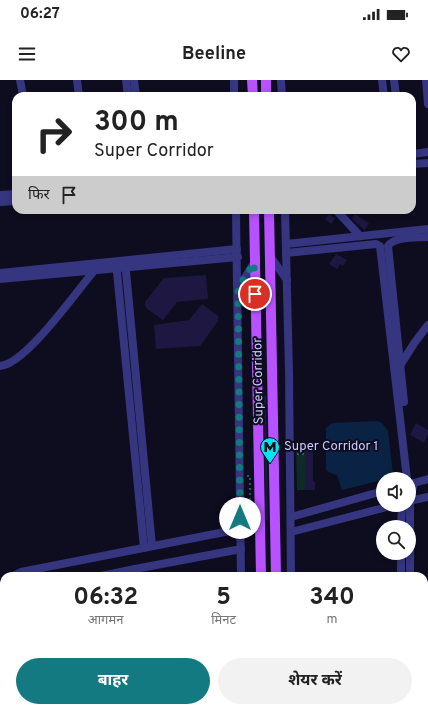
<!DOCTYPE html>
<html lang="hi">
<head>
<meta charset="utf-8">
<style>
	body { margin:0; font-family:Overpass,"Noto Sans Devanagari",sans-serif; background:#f2f2f2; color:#222; height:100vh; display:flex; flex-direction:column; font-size:15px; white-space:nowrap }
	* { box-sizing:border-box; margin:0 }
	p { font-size:13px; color:#767676 }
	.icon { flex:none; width:22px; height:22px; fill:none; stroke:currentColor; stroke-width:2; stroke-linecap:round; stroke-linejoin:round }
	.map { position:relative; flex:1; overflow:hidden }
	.side { position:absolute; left:0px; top:492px; width:428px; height:140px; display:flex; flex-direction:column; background:#fff; border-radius:12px 12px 0 0; box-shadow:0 2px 6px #0003 }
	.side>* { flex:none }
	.hud { position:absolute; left:12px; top:12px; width:404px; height:122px; border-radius:12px; box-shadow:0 2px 6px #0003; background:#fff; color:#222; overflow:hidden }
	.tools { position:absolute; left:376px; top:392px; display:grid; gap:8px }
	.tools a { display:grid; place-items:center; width:40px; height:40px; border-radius:50%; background:#fff; box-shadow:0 2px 6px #0003; font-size:20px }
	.pin { position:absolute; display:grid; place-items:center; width:34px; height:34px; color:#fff; margin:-17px; border:2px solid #fff; border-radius:50%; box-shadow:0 1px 4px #0007 }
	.me { position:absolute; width:44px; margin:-22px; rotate:0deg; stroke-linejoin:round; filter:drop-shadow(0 0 3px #0008) }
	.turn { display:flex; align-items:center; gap:14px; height:84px; padding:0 16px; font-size:18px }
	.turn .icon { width:52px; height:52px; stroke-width:2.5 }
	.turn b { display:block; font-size:28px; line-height:34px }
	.then { display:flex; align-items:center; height:38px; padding:0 16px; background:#0003; gap:8px; font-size:15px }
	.eta { display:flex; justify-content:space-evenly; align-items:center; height:68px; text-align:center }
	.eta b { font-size:24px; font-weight:700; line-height:28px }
	.primary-button { display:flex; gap:8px; margin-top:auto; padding:8px 16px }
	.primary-button a { flex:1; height:46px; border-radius:24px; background:#137a81; color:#fff; font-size:16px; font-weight:700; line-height:46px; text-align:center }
	.primary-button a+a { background:#f2f2f2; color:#222 }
	.status { display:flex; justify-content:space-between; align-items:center; height:28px; padding:0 20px; background:#fff; direction:ltr }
	.status svg { height:11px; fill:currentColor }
	header { display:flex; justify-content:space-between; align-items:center; height:52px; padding:0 16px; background:#fff; font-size:18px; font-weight:700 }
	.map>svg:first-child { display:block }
	.green { fill:#0f2927 }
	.water { fill:#0a2344 }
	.building { fill:#1e1741 }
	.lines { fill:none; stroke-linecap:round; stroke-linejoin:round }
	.path { stroke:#2ab3a6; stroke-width:1; stroke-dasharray:2 3; stroke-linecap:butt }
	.minor { stroke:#353580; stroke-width:8 }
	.major { stroke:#b851ff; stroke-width:10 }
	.route { stroke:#137a81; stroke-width:7; stroke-dasharray:0 12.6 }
	.labels { text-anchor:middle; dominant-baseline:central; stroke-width:4; stroke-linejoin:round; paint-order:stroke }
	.street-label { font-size:13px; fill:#cecaff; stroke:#0e0c1f }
	.poi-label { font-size:13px; fill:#cecaff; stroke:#0e0c1f; text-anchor:start }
</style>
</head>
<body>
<div class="status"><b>06:27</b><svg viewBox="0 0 49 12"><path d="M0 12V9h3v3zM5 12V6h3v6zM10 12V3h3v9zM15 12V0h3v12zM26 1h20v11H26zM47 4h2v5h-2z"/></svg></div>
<header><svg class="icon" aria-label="menu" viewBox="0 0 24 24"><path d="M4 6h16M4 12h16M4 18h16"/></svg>Beeline<svg class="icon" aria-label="heart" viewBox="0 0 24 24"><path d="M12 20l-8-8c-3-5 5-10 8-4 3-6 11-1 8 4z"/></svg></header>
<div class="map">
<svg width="428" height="632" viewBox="0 0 428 632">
	<rect width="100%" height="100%" fill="#0e0c1f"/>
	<path class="green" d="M296 368H305V410H297Z"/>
	<path class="water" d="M377 341 382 343 388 351 393 395 390 398 342 410 337 395 328 392 326 389V348L332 343Z"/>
	<g class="building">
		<path d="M329 134 335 139 331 144 325 139Z"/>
		<path d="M355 134 369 143 365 150 352 139Z"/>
		<path d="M336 174 347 180 343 186 340 184 337 189 329 184Z"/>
		<path d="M206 195 208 219 177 222 163 240 146 228 145 222 164 198Z"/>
		<path d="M202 224 218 236V241L200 266 156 269 154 245 189 240Z"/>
		<path d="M264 316H266L268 440H266Z"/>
		<path d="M416 343 428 350V354L424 363 410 355Z"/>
		<path d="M305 368H313V402H315V410H305Z"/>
	</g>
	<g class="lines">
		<g class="path">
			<path d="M297 374H305"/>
			<path d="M247 396H250V422"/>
			<path d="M247 427H251L250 424"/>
		</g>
		<g class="minor">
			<path d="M20 0 23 16"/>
			<path d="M77 0 79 16"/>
			<path d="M126 0 128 16"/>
			<path d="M134 0 136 16"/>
			<path d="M234 0V16"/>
			<path d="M281 0 282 16"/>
			<path d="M382 0 384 16"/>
			<path d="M394 0 396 16"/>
			<path d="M426 0 428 24"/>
			<path d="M412 74 428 72"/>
			<path d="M412 84 428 83"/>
			<path d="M0 115 16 114"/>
			<path d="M0 122 16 121"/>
			<path d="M236 130 241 496"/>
			<path d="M285 130 289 292 291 496"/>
			<path d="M336 130 360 156"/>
			<path d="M286 164 428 149"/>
			<path d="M286 173 376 164 380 166 407 399"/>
			<path d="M270 176 287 200"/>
			<path d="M125 181 152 466"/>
			<path d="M116 182 144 468"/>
			<path d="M0 193 237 169"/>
			<path d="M0 199 238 177"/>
			<path d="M239 207 254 183"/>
			<path d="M0 286C25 285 76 212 94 191"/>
			<path d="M399 287 415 262 428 245"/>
			<path d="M404 322 388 166C394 156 417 158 428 157"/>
			<path d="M410 404 428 399"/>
			<path d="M409 421 428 417"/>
			<path d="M291 437 383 411"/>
			<path d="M401 447 402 425"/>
			<path d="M291 452 395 425"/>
			<path d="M13 496 21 492 240 449"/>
			<path d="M101 496 135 489"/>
			<path d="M136 496 135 489 241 469"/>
			<path d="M401 496V473"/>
			<path d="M410 496V421L414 403"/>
			<path d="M24 628 25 632"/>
			<path d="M98 628 99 632"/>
			<path d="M138 628V632"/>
			<path d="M243 628V632"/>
			<path d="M296 628V632"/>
			<path d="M400 632V628"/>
			<path d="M410 632V628"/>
		</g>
		<g class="major">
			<path d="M252 0 253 16"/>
			<path d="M266 0V16"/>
			<path d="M254 130 261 496"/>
			<path d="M269 130 276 496"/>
			<path d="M263 628 264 632"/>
			<path d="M278 628V632"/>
		</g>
	</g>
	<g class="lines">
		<path class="route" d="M240 438 238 208 254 183 255 214"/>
	</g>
	<defs>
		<g id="metro-pin" transform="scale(1)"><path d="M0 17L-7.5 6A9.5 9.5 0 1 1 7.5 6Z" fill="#00e5f5" stroke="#0e0c1f"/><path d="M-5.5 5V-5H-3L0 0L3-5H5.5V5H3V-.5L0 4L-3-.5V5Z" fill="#111"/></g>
	</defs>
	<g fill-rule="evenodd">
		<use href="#metro-pin" x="270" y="367"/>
	</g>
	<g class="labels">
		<g class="street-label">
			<text transform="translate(259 301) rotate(-91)">Super Corridor</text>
		</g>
		<g class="poi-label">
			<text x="284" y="367">Super Corridor 1</text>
		</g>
	</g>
</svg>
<div class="tools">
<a><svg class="icon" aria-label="sound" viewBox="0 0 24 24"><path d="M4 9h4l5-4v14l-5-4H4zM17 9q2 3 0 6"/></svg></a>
<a><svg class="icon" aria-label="search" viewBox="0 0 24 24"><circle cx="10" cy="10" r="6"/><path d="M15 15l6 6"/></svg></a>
</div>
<div class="pin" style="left:255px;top:214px;background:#d93025"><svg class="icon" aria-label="arrive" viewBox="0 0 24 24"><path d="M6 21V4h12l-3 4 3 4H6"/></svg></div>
<svg class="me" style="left:240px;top:438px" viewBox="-20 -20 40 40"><circle r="19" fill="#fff"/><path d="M0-13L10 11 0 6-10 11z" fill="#137a81"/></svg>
<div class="hud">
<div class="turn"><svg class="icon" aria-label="right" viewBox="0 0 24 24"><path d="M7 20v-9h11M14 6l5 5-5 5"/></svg><div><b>300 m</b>Super Corridor</div></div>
<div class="then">फिर<svg class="icon" aria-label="arrive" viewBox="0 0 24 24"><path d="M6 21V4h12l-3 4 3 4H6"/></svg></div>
</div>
<section class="side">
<div class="eta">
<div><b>06:32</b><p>आगमन</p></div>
<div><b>5</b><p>मिनट</p></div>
<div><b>340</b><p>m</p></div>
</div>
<div class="primary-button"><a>बाहर</a><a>शेयर करें</a></div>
</section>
</div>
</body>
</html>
